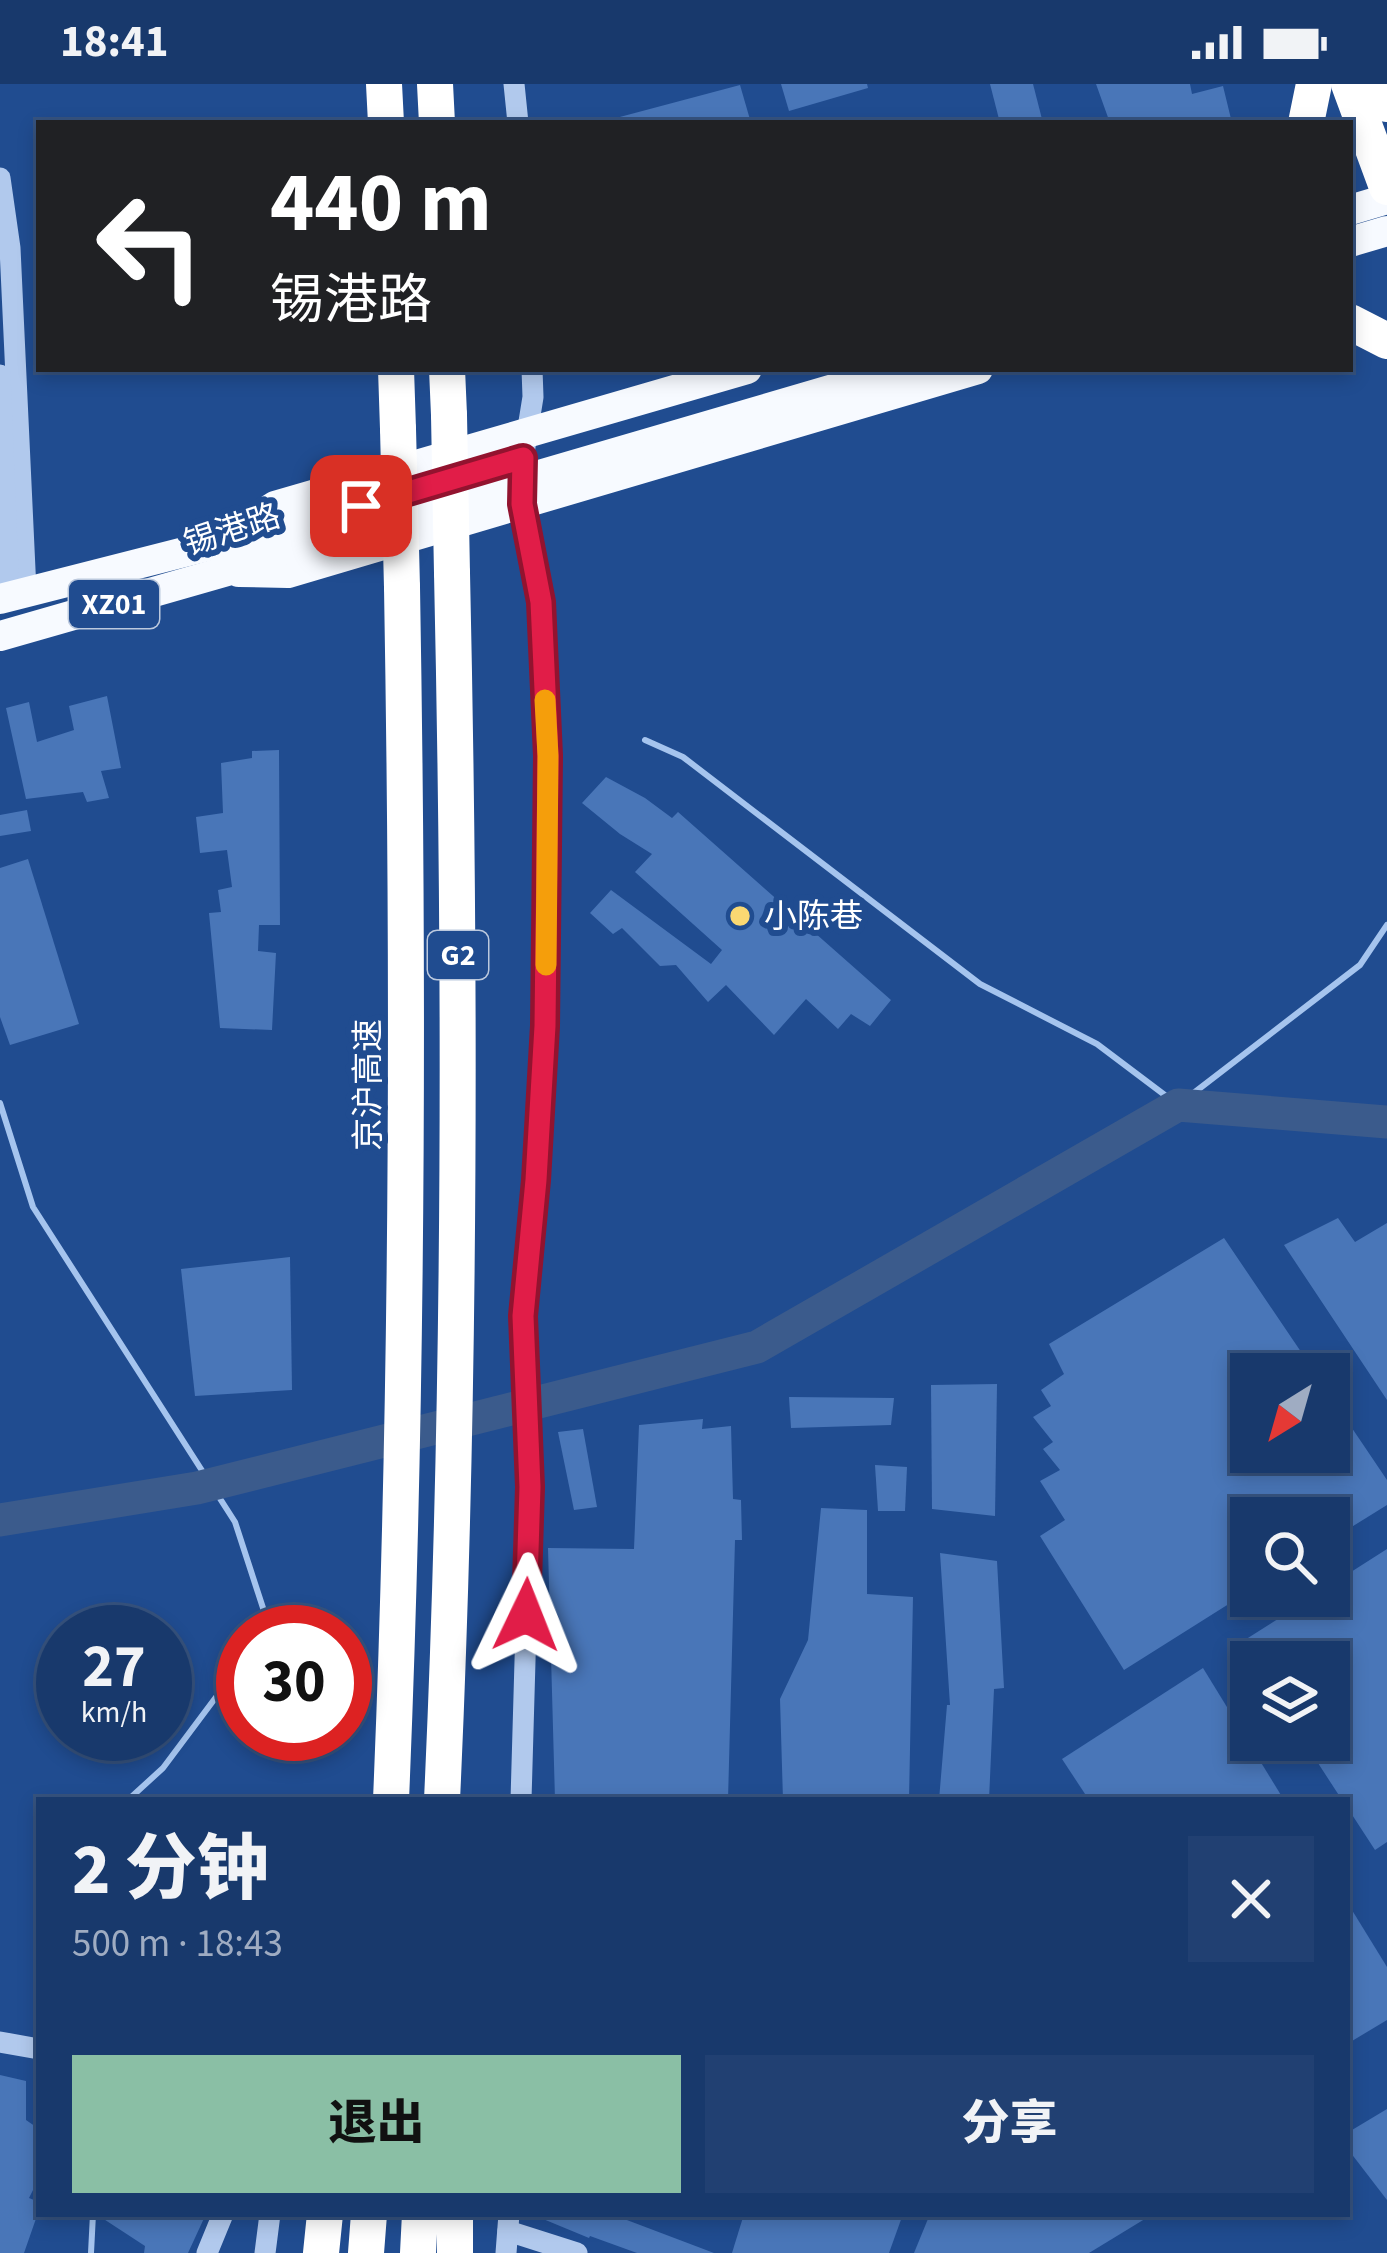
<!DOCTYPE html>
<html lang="zh">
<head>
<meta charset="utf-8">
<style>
	body { margin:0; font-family:"Source Sans 3","Noto Sans SC",sans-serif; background:#214072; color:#f1f3f6; height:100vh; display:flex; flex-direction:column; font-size:45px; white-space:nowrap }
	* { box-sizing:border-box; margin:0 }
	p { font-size:39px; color:#9facc2 }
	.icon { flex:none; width:66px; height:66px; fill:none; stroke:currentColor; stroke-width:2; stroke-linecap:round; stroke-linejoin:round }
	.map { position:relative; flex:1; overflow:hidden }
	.details { position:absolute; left:36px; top:1713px; width:1314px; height:420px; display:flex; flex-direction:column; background:#18396c; border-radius:0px; box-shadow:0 6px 18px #0003,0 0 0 3px #36537f }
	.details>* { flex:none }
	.top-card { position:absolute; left:36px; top:36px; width:1317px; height:252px; border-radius:0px; box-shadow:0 6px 18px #0003,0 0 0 3px #36537f; background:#202124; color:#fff; overflow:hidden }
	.needle { width:78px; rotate:217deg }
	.controls { position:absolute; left:1230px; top:1269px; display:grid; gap:24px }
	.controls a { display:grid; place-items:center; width:120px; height:120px; border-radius:0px; background:#18396c; box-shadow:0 6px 18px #0003,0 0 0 3px #36537f; font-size:60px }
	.speed { position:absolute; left:36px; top:1521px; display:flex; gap:24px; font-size:60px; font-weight:700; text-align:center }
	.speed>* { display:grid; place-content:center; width:156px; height:156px; border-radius:50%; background:#18396c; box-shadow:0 6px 18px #0003,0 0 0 3px #36537f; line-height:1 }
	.speed small { font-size:30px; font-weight:400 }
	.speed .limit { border:18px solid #d22; background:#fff; color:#111 }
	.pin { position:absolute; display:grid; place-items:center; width:102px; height:102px; color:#fff; margin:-51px; border-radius:24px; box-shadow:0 6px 18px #0006 }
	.me { position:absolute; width:132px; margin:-66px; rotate:2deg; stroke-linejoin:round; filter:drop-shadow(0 0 9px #0008) }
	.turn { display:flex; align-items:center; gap:42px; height:252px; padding:0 36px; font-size:54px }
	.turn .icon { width:156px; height:156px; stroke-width:2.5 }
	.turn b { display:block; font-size:84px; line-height:102px }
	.round { display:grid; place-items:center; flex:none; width:126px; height:126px; border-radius:0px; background:#214072 }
	.overview { display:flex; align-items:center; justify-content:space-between; height:204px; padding:0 36px }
	h1 { font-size:72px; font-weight:800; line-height:90px }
	.primary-button { display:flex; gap:24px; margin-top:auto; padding:24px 36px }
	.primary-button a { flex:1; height:138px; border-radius:0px; background:#8abfa5; color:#111; font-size:48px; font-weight:800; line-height:138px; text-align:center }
	.primary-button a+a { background:#214072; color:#f1f3f6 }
	.status { display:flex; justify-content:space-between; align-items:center; height:84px; padding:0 60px; background:#18396c; direction:ltr }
	.status svg { height:33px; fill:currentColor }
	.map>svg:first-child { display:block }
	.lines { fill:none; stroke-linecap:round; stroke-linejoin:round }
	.stream { stroke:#a5c4ee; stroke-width:6 }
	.river { stroke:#3b5b8c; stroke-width:33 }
	.building { fill:#4976b8 }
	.minor { stroke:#b1c9ed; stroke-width:21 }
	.major { stroke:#f7faff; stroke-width:30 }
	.highway { stroke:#fff; stroke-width:36 }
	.highway-bridge { stroke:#fff; stroke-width:36 }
	.route-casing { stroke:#92132f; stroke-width:30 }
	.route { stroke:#e11d48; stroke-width:21 }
	.slow { stroke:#f59e0b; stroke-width:21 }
	.poi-dot { fill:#fad872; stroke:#204c90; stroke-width:4.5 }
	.labels { text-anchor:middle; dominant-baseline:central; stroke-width:12; stroke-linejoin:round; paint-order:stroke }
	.shield { fill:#204c90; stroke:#bcc9de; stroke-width:3 }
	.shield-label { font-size:30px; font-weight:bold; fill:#fff }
	.street-label { font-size:33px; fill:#fff; stroke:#204c90 }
	.poi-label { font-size:33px; fill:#fff; stroke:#204c90; text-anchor:start }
</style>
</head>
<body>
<div class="status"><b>18:41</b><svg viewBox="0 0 49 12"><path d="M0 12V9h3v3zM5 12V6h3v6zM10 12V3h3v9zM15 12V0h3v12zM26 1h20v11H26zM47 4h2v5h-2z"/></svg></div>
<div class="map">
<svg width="1387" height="2169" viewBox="0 0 1387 2169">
	<rect width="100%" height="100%" fill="#204c90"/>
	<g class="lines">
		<g class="stream">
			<path d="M645 656 683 673 980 900 1097 960 1178 1021 1360 881 1387 841"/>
			<path d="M0 1019 33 1123 235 1438 264 1527 254 1548"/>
			<path d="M128 1716 163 1684 237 1585 243 1573"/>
			<path d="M91 2169 93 2130"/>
		</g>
		<path class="river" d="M0 1436 197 1404 757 1263 1178 1021 1387 1038"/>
	</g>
	<g class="building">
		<path d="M781 0H867L868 4 789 27Z"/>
		<path d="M990 0H1033L1043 39H1000Z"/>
		<path d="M1096 0H1190L1192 10 1223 2 1232 39H1110Z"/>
		<path d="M740 1 751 39H617L616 34Z"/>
		<path d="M107 612 121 684 101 687 109 714 87 718 83 708 26 715 6 624 29 618 37 658 74 646 69 622Z"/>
		<path d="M279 666 280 841H259L258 867 276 869 272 946 220 944 209 829 221 828 218 806 232 803 227 766 200 769 196 733 223 729 221 679 252 674V667Z"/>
		<path d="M606 693 645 714 672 734 678 728 891 916 870 942 851 930 838 945 806 915 774 951 726 901 708 918 676 881 660 882 622 844 613 850 590 829 611 806 711 880 722 866 635 788 652 770 620 750 582 719Z"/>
		<path d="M27 726 31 747 0 752V731Z"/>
		<path d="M28 775 79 940 10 961 0 933V784Z"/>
		<path d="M1338 1134 1355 1158 1387 1139V1316L1284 1161Z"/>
		<path d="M1224 1154 1316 1290H1251V1368H1329V1310L1387 1396V1421L1329 1457V1434H1251V1506L1124 1586 1040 1452 1065 1436 1040 1397 1060 1386 1043 1365 1053 1358 1033 1333 1051 1322 1041 1306 1064 1290 1049 1260Z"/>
		<path d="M290 1173 292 1306 195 1312 181 1185Z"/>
		<path d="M997 1300 995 1432 932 1425 931 1301Z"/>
		<path d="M789 1313 894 1314 891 1341 791 1344Z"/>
		<path d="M703 1335 702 1345 731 1342 733 1415 741 1416 742 1456H735L728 1716H555L548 1464 634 1465 639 1341Z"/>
		<path d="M583 1345 597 1423 574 1426 558 1348Z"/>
		<path d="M875 1381 907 1383 905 1427H878Z"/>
		<path d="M821 1424 867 1426V1510L913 1513 909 1716H783L780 1615 808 1556Z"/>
		<path d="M1387 1465V1758L1375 1766 1347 1723V1716H1342L1303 1656H1329V1578H1253L1240 1559 1314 1512H1329V1502Z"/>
		<path d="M940 1469 997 1477 1004 1604 994 1605 989 1716H939L947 1621H950Z"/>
		<path d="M1203 1584 1284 1716H1089L1062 1675Z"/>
		<path d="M1347 1818 1387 1883V1936L1347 1960Z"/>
		<path d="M0 1991 26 1997V2036L39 2045V2094L29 2114 39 2118V2126L24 2169H0Z"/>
		<path d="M1387 2025V2116L1347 2064V2049Z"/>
		<path d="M96 2130H206L188 2169H144L145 2162Z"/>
		<path d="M531 2130H611L714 2169H637L590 2152 589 2154Z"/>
		<path d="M744 2130H903L889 2169H732Z"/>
		<path d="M930 2130H1153L1089 2169H914Z"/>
	</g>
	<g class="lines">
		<g class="minor">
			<path d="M514 0 518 39"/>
			<path d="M0 94 10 164 26 507"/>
			<path d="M0 291 9 511"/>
			<path d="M521 1716 530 1403 523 1231 536 1096 545 942 548 672 541 518 522 420 523 375 533 313 532 285"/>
			<path d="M0 1958 39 1965"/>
			<path d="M508 2147 577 2169"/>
			<path d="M207 2169 223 2130"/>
			<path d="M265 2169 270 2130"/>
			<path d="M506 2169 509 2130"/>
		</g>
		<g class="major">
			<path d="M1350 126 1387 115"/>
			<path d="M1350 158 1387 147"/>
			<path d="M235 447 275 422 747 285"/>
			<path d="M239 488 288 489 978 285"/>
			<path d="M0 515 314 435"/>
			<path d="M0 552 227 487 283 466 902 285"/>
		</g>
		<g class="highway">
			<path d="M384 0 386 39"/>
			<path d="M435 0 437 39"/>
			<path d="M1349 0 1387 103"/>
			<path d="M1380 0 1387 20"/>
			<path d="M1306 39 1314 0"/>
			<path d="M1350 238 1387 257"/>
			<path d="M396 285 398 345"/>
			<path d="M447 285 449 331"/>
			<path d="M391 1716C408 1312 409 908 402 503"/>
			<path d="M442 1716C461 1307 461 898 452 489"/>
			<path d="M321 2169 325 2130"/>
			<path d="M366 2169 369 2130"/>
			<path d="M418 2169 420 2130"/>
			<path d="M455 2169V2130"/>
		</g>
		<g class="highway-bridge">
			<path d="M449 331 452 489"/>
			<path d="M398 345 402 503"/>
		</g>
	</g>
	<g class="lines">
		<g class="route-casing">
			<path id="route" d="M361 422 523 374 522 420 541 518 548 672 545 942 536 1096 523 1232 530 1403 526 1531"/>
		</g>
		<use href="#route" class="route"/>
		<path class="slow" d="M545 616 548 672 546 881"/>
	</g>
	<circle class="poi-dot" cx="740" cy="832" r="12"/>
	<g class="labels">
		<g class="shield">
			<rect x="69" y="496" width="90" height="48" rx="9"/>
			<rect x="428" y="847" width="60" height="48" rx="9"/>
		</g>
		<g class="shield-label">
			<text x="114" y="520">XZ01</text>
			<text x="458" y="871">G2</text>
		</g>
		<g class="street-label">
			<text transform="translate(232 446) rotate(-18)">锡港路</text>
			<text transform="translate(368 1001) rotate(-90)">京沪高速</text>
		</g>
		<g class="poi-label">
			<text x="764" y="832">小陈巷</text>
		</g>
	</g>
</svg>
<div class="controls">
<a><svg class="needle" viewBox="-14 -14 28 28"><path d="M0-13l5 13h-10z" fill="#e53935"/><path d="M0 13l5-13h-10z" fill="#9facc2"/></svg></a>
<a><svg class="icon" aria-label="search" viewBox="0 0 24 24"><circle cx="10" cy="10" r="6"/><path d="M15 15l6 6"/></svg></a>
<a><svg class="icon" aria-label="layers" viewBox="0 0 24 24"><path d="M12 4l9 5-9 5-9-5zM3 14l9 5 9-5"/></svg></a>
</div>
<div class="speed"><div>27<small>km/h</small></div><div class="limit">30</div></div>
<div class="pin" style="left:361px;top:422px;background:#d93025"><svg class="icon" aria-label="arrive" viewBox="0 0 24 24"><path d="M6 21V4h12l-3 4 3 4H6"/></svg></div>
<svg class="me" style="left:526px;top:1531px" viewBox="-20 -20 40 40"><path d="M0-17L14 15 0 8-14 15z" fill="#e11d48" stroke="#fff" stroke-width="4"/></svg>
<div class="top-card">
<div class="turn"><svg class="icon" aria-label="left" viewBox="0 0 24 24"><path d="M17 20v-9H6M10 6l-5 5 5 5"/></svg><div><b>440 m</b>锡港路</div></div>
</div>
<section class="details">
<div class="overview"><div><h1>2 分钟</h1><p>500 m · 18:43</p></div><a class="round"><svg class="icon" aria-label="close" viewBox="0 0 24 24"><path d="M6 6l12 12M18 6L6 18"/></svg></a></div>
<div class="primary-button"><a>退出</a><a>分享</a></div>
</section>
</div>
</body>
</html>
